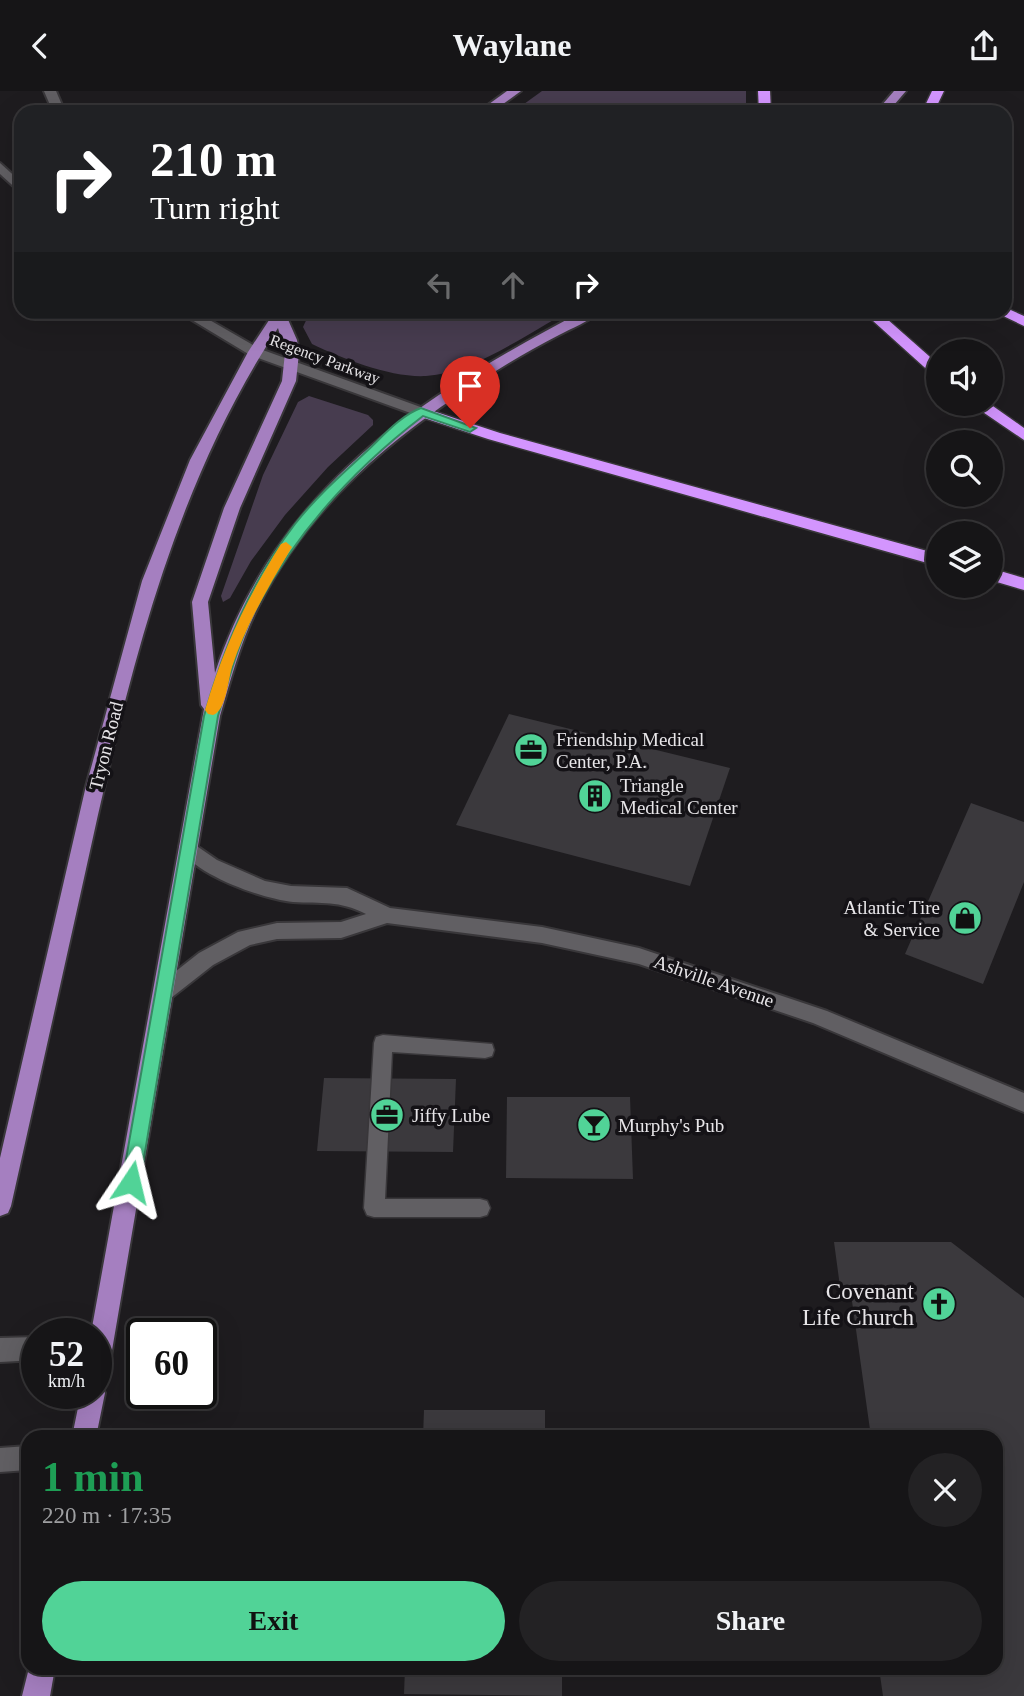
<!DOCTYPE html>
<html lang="en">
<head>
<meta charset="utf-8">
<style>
	body { margin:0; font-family:Georgia,serif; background:#232224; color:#f1f3f6; height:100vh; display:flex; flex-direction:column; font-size:26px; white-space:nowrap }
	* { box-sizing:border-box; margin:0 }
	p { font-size:23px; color:#9e9fa1 }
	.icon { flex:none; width:38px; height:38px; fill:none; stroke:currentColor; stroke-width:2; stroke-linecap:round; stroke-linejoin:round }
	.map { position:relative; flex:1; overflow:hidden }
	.details { position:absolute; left:21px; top:1339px; width:982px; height:245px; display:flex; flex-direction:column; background:#161517; border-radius:21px; box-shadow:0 7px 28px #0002,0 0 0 2px #353436 }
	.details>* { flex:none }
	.hud { position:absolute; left:14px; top:14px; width:998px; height:214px; border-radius:21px; box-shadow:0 7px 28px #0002,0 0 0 2px #353436; background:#202124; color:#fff; overflow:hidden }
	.controls { position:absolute; left:926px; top:248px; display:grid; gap:14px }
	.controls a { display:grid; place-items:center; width:77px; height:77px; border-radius:50%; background:#161517; box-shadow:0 7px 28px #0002,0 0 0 2px #353436; font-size:35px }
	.speed { position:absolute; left:21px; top:1227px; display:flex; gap:14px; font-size:35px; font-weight:700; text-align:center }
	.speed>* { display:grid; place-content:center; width:91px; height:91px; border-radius:50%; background:#161517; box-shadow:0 7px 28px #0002,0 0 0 2px #353436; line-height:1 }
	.speed small { font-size:18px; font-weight:400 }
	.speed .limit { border:4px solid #111; border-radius:10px; background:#fff; color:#111 }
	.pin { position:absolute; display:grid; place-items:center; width:60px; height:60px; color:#fff; margin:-72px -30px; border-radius:50% 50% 50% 0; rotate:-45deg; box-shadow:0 0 7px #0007 }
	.pin .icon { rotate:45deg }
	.me { position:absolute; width:77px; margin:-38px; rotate:10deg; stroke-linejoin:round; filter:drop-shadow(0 0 5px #0008) }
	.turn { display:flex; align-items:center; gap:24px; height:147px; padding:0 21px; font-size:32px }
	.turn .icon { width:91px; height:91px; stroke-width:2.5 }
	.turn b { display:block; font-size:49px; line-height:60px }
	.lanes { display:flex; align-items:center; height:66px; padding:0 21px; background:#0003; justify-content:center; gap:35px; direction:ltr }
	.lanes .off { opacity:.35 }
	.round { display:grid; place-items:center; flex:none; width:74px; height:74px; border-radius:37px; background:#232224 }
	.head { display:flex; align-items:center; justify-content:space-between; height:119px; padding:0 21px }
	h1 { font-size:42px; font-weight:800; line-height:52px; color:#1e9e55 }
	.cta { display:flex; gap:14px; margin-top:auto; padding:14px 21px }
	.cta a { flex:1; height:80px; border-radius:42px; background:#51d397; color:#111; font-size:28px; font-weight:800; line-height:80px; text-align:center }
	.cta a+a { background:#232224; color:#f1f3f6 }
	header { display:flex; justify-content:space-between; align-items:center; height:91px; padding:0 21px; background:#161517; font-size:32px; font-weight:800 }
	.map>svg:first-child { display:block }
	.green { fill:#473c4f }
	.building { fill:#3b393d }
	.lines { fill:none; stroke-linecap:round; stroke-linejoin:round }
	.service-casing { stroke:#39373a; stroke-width:3 }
	.minor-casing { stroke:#39373a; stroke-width:4 }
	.tertiary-casing { stroke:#39373a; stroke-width:4 }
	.primary-casing { stroke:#39373a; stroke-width:4 }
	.motorway-casing { stroke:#39373a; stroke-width:3 }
	.service { fill:#615f63; fill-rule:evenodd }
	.minor { fill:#615f63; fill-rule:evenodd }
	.tertiary { fill:#615f63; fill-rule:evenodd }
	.primary { fill:#a57fc0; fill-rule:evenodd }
	.motorway { fill:#d395fe; fill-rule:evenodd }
	.route { fill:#51d397; stroke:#358962; stroke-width:2 }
	.slow { fill:#f59e0b }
	.labels { text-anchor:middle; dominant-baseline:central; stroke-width:7; stroke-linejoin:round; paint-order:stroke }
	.far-street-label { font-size:16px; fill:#e7e5e8; stroke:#141216 }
	.poi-label { font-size:19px; fill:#e7e5e8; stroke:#141216; text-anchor:start }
	.street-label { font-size:19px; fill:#e7e5e8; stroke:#141216 }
	.near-poi-label { font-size:23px; fill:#e7e5e8; stroke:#141216; text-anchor:end }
</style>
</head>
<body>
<header><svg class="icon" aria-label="back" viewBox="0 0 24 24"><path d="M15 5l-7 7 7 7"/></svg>Waylane<svg class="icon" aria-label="share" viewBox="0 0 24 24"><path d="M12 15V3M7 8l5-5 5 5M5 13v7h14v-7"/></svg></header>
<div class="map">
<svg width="1024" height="1605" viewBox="0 0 1024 1605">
	<rect width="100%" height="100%" fill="#1e1c1f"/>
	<g class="green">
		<path d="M542 0H746V21H513Z"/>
		<path d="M310 221V220L568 221C526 243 474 282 426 285 392 287 343 268 312 253L303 236Z"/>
		<path d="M309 305 368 324 373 329V334L328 376 285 424 251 470 230 507 223 511 221 505 263 384 298 311Z"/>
	</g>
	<g class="building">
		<path d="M509 623 730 677 690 795 456 734Z"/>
		<path d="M971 712 1024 731V791L983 893 905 863Z"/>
		<path d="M324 987 456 988 453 1061 317 1060Z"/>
		<path d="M507 1006H630L633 1088 506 1087Z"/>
		<path d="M834 1151H951L1024 1207V1605H883L879 1577H996V1346H871L851 1203H841Z"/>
		<path d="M424 1319H545V1346H423Z"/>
		<path d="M405 1577H562V1605L404 1603Z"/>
	</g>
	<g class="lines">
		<g class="service-casing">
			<path id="service" d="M383 944 492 953 494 959 492 965 485 967 392 961 385 1108H480L487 1110 490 1117 487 1124 480 1126H374L367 1124 364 1117 374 952 376 946Z"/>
		</g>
		<g class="minor-casing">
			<path id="minor" d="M188 749 217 769 265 790 291 795 347 797 390 817 542 836 639 857 827 920 1024 1002V1021L813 932 639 873 542 852 387 832 341 847 277 848 250 854 213 874 171 907 164 909 157 907 154 901 157 895 199 862 238 841 277 832 341 831 366 823C338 809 323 813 293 811 263 808 194 784 179 756L181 751Z"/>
		</g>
		<g class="tertiary-casing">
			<g id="tertiary">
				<path d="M44 0H56L65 21H53Z"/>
				<path d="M0 72 21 91V102L0 83Z"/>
				<path d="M177 220H194L260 258 426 318 428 321 426 324H416L250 264Z"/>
				<path d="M37 1246V1269L0 1271V1247Z"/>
				<path d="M28 1355V1379L0 1381V1357Z"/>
			</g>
		</g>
		<g class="primary-casing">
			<g id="primary">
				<path d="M507 0H521L492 21H478Z"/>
				<path d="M894 0H906L888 21H876Z"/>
				<path d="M275 220H288L286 224 297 249 299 262 296 290 240 417 208 511 215 582C277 397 418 307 583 220H600C589 231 572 237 559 244 534 257 509 271 485 287 392 345 309 415 259 514 241 549 231 588 220 625L108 1283 104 1291 100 1293 105 1302 96 1346H72L81 1302H96V1242H91L204 618 201 614 192 511 224 417 282 290 285 262 278 237C171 399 127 591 86 778 61 891 36 1003 11 1115L8 1122 0 1125V1067L85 699 142 490 190 369 248 261Z"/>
				<path d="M29 1577H55L50 1605H22Z"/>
			</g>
		</g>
		<g class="motorway-casing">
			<g id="motorway">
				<path d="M758 0H770L771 21H759Z"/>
				<path d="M932 0H944L934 21H922Z"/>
				<path d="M1004 216 1024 225V235L999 223 997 220H1004Z"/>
				<path d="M862 220H878L938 273V286L933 284Z"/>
				<path d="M971 313H990L1024 337V349Z"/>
				<path d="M421 316 500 342 938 463V475L488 348 415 324 413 321Z"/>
				<path d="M990 477 1024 487V499L990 489Z"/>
			</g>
		</g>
		<use href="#service" class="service"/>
		<use href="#minor" class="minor"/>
		<use href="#tertiary" class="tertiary"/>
		<use href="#primary" class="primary"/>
		<use href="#motorway" class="motorway"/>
	</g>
	<path class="route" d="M421 317 476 337 470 341 423 325C355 377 298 439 258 514 239 548 229 588 218 625L140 1091 137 1097 131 1099 124 1097 122 1091 204 625C224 556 251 490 295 433 316 406 342 383 367 360 382 346 401 324 421 317Z"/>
	<path class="slow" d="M286 451 292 456C269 495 246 533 232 576 228 589 226 620 213 624L208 623 205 619C224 555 246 509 281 453Z"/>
	<defs>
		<g id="office-disc" transform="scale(1.75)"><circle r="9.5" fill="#51d397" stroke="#141216"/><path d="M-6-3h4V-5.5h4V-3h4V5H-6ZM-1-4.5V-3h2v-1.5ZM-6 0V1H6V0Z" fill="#111"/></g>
		<g id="building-disc" transform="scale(1.75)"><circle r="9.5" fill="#51d397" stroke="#141216"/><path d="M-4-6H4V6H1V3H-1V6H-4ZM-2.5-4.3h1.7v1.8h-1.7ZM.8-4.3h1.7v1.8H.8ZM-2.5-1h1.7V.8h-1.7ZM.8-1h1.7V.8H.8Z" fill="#111"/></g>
		<g id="shop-disc" transform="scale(1.75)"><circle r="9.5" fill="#51d397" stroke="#141216"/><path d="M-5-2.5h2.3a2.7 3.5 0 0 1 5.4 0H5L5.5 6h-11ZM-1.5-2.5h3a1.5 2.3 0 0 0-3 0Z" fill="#111"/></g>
		<g id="bar-disc" transform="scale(1.75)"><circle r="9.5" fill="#51d397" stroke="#141216"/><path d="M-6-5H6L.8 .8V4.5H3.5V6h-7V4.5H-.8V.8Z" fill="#111"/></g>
		<g id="church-disc" transform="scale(1.75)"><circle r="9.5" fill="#51d397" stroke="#141216"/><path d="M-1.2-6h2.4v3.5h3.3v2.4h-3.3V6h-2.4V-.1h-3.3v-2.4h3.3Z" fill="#111"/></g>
	</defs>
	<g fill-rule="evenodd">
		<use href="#office-disc" x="531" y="659"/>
		<use href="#building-disc" x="595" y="705"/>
		<use href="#shop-disc" x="965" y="827"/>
		<use href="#office-disc" x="387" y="1024"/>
		<use href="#bar-disc" x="594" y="1034"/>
		<use href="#church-disc" x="939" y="1213"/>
	</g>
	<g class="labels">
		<g class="far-street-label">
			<text transform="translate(325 268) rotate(20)">Regency Parkway</text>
		</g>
		<g class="poi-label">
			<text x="556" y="648">Friendship Medical<tspan x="556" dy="22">Center, P.A.</tspan></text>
			<text x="620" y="694">Triangle<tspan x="620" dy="22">Medical Center</tspan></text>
			<text x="940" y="816" text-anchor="end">Atlantic Tire<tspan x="940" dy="22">&amp; Service</tspan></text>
			<text x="412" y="1024">Jiffy Lube</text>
			<text x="618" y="1034">Murphy's Pub</text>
		</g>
		<g class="street-label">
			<text transform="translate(106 655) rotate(-76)">Tryon Road</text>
			<text transform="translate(714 890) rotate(19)">Ashville Avenue</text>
		</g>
		<g class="near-poi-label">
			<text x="914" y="1200">Covenant<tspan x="914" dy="26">Life Church</tspan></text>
		</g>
	</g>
</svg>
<div class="controls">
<a><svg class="icon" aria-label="sound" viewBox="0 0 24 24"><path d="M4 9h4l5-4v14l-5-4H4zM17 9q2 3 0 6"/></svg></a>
<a><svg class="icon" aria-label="search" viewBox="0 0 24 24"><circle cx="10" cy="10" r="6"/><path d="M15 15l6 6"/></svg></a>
<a><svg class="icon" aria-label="layers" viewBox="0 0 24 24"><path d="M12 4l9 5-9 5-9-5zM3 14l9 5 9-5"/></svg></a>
</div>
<div class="speed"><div>52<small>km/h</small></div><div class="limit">60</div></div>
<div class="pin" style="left:470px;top:337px;background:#d93025"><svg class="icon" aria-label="arrive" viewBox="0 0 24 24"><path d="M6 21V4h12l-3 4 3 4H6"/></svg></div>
<svg class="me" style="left:131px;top:1091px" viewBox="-20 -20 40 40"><path d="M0-17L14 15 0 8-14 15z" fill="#51d397" stroke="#fff" stroke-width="4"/></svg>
<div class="hud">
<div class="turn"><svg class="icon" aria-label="right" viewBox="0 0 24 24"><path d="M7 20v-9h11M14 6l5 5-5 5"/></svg><div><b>210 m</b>Turn right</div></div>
<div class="lanes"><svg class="icon off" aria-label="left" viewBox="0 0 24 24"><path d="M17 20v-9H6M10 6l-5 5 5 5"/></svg><svg class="icon off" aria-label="ahead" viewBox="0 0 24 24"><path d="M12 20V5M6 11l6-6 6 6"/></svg><svg class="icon" aria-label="right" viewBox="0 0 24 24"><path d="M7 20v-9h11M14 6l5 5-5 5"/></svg></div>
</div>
<section class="details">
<div class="head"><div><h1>1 min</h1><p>220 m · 17:35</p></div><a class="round"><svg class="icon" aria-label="close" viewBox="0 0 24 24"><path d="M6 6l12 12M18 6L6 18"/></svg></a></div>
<div class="cta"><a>Exit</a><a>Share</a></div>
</section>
</div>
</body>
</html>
